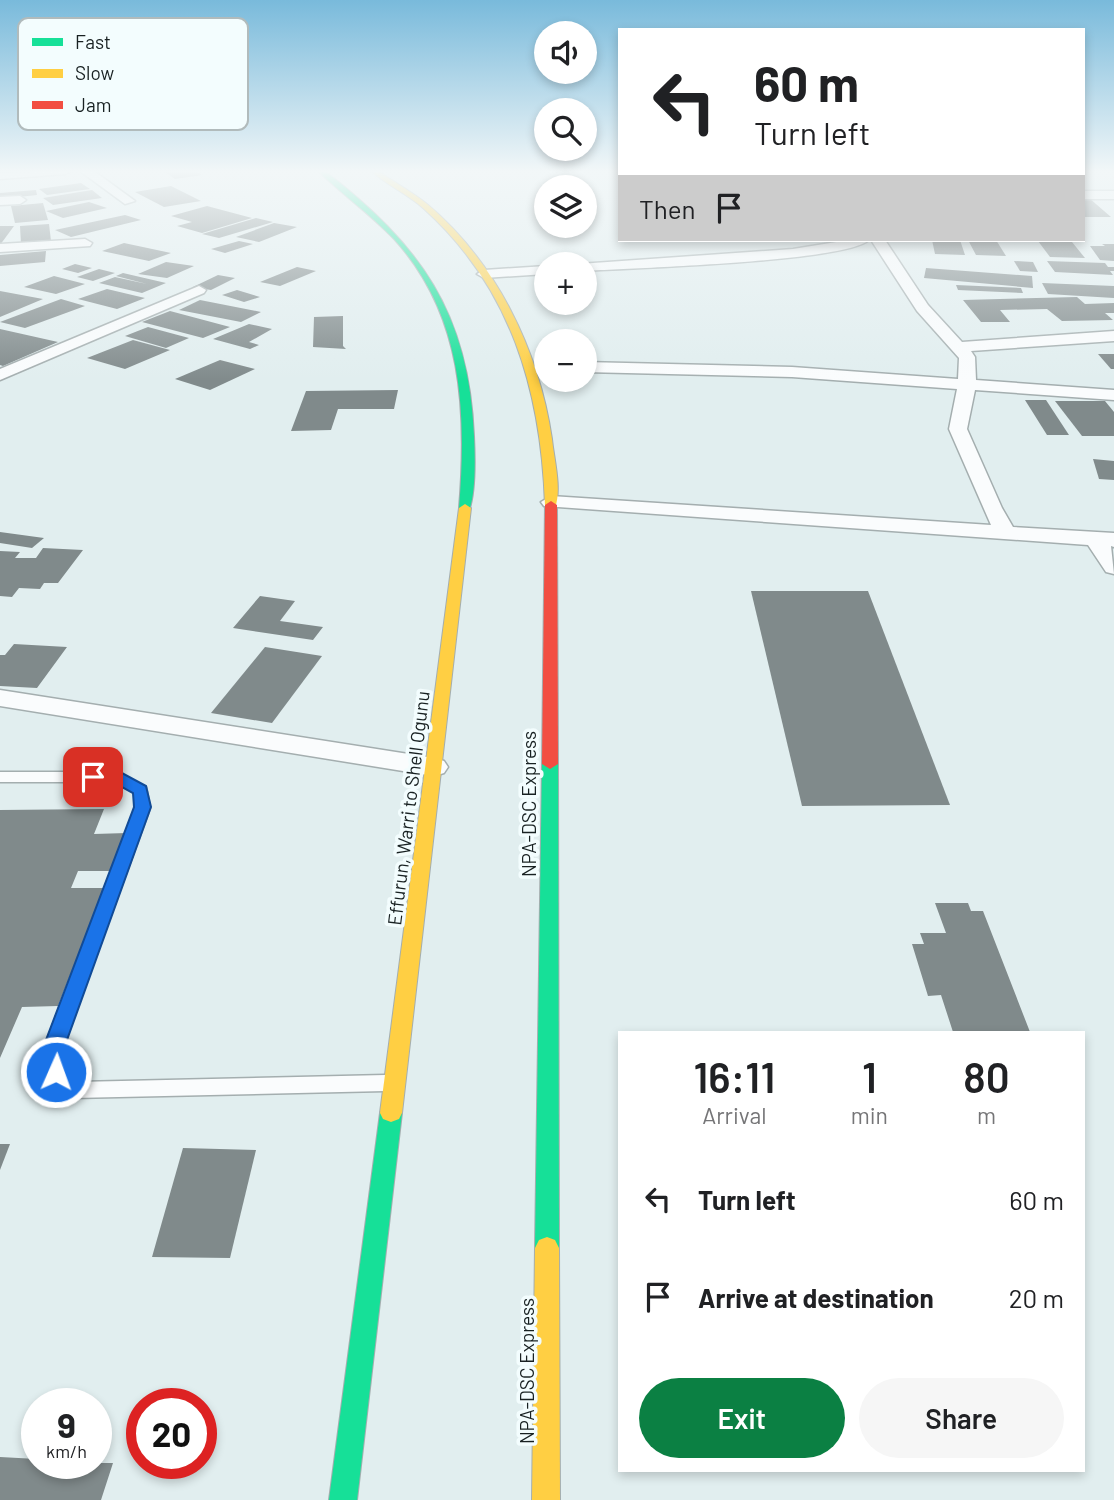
<!DOCTYPE html>
<html lang="en">
<head>
<meta charset="utf-8">
<style>
	body { margin:0; font-family:Barlow,sans-serif; background:#f6f6f6; color:#202124; height:100vh; display:flex; flex-direction:column; font-size:26px; white-space:nowrap }
	* { box-sizing:border-box; margin:0 }
	p { font-size:23px; color:#757577 }
	.icon { flex:none; width:38px; height:38px; fill:none; stroke:currentColor; stroke-width:2; stroke-linecap:round; stroke-linejoin:round }
	.map { position:relative; flex:1; overflow:hidden }
	.sheet { position:absolute; left:618px; top:1031px; width:467px; height:441px; display:flex; flex-direction:column; background:#fff; border-radius:0px; box-shadow:0 4px 10px #0003 }
	.sheet>* { flex:none }
	.top-card { position:absolute; left:618px; top:28px; width:467px; height:214px; border-radius:0px; box-shadow:0 4px 10px #0003; background:#fff; color:#202124; overflow:hidden }
	.tools { position:absolute; left:534px; top:21px; display:grid; gap:14px }
	.tools a { display:grid; place-items:center; width:63px; height:63px; border-radius:50%; background:#fff; box-shadow:0 4px 10px #0003; font-size:35px }
	.speed { position:absolute; left:21px; top:1388px; display:flex; gap:14px; font-size:35px; font-weight:700; text-align:center }
	.speed>* { display:grid; place-content:center; width:91px; height:91px; border-radius:50%; background:#fff; box-shadow:0 4px 10px #0003; line-height:1 }
	.speed small { font-size:18px; font-weight:400 }
	.speed .limit { border:10px solid #d22; background:#fff; color:#111 }
	.pin { position:absolute; display:grid; place-items:center; width:60px; height:60px; color:#fff; margin:-30px; border-radius:14px; box-shadow:0 4px 10px #0006 }
	.me { position:absolute; width:77px; margin:-38px; rotate:2deg; stroke-linejoin:round; filter:drop-shadow(0 0 5px #0008) }
	.turn { display:flex; align-items:center; gap:24px; height:147px; padding:0 21px; font-size:32px }
	.turn .icon { width:91px; height:91px; stroke-width:2.5 }
	.turn b { display:block; font-size:49px; line-height:60px }
	.then { display:flex; align-items:center; height:66px; padding:0 21px; background:#0003; gap:14px; font-size:26px }
	.eta { display:flex; justify-content:space-evenly; align-items:center; height:119px; text-align:center }
	.eta b { font-size:42px; font-weight:600; line-height:49px }
	.button { display:flex; gap:14px; margin-top:auto; padding:14px 21px }
	.button a { flex:1; height:80px; border-radius:42px; background:#0b8043; color:#fff; font-size:28px; font-weight:600; line-height:80px; text-align:center }
	.button a+a { background:#f6f6f6; color:#202124 }
	ul { padding:0; list-style:none }
	li { display:flex; align-items:center; gap:21px; height:98px; padding:0 21px }
	li div { flex:1 }
	li b { display:block; font-size:26px }
	li em { font-style:normal }
	.map>svg:first-child { display:block }
	.building { fill:#808a8b }
	.lines { fill:none; stroke-linecap:round; stroke-linejoin:round }
	.lane-casing { stroke:#a4aeaf; stroke-width:3 }
	.street-casing { stroke:#a4aeaf; stroke-width:3 }
	.fast-casing { stroke:#a4aeaf; stroke-width:2 }
	.slow-casing { stroke:#a4aeaf; stroke-width:2 }
	.jam-casing { stroke:#a4aeaf; stroke-width:2 }
	.lane { fill:#fafcfd; fill-rule:evenodd }
	.street { fill:#fafcfd; fill-rule:evenodd }
	.fast { fill:#16e098; fill-rule:evenodd }
	.slow { fill:#ffcf43; fill-rule:evenodd }
	.jam { fill:#f24e42; fill-rule:evenodd }
	.route { fill:#1a73e8; stroke:#114b97; stroke-width:2 }
	.labels { text-anchor:middle; dominant-baseline:central; stroke-width:7; stroke-linejoin:round; paint-order:stroke }
	.street-label { font-size:19px; fill:#182122; stroke:#f3fdfe }
	.key { fill:#f3fdfe; stroke:#b1bbbc; stroke-width:2 }
	.key-label { font-size:19px; fill:#182122 }
</style>
</head>
<body>
<div class="map">
<svg width="1114" height="1500" viewBox="0 0 1114 1500">
	<rect width="100%" height="100%" fill="#e1eeef"/>
	<g class="building">
		<path d="M164 171H195L202 175 175 179Z"/>
		<path d="M81 183 90 189 47 195 39 189Z"/>
		<path d="M171 186 201 201 164 207 135 192Z"/>
		<path d="M36 190 37 195 0 199V193Z"/>
		<path d="M92 190 102 198 53 205 43 198Z"/>
		<path d="M1083 198H1089L1111 217H1083Z"/>
		<path d="M89 202 107 208 63 218 46 211Z"/>
		<path d="M43 203 48 220 15 223 11 206Z"/>
		<path d="M207 206 252 218 202 233 177 226 192 222 171 216Z"/>
		<path d="M125 215 141 220 71 237 55 230Z"/>
		<path d="M256 218 273 222 219 238 202 234Z"/>
		<path d="M274 223 297 227 259 242 236 237Z"/>
		<path d="M49 224 51 241 21 244 20 226Z"/>
		<path d="M0 226H14L0 245Z"/>
		<path d="M932 240H960L965 255 935 254Z"/>
		<path d="M968 240H996L1006 256 976 255Z"/>
		<path d="M239 241 253 244 225 253 211 249Z"/>
		<path d="M1038 241 1072 242 1085 258 1050 257Z"/>
		<path d="M124 243 171 253 149 261 102 251Z"/>
		<path d="M1102 244H1114V261L1100 260 1090 246H1105Z"/>
		<path d="M46 251 45 262 0 266V255Z"/>
		<path d="M1014 261 1033 262 1038 272 1020 271Z"/>
		<path d="M1047 261 1105 263 1108 267H1114V271H1110L1113 275 1055 272Z"/>
		<path d="M166 262 194 266 167 278 138 274Z"/>
		<path d="M75 264 92 268 78 273 62 269Z"/>
		<path d="M297 267 316 271 280 286 260 282Z"/>
		<path d="M926 268 1032 276 1033 288 924 278Z"/>
		<path d="M99 269 115 273 93 281 77 277Z"/>
		<path d="M123 273 166 283 142 293 99 283 115 277 147 284 116 276Z"/>
		<path d="M218 275 235 278 211 290 193 287Z"/>
		<path d="M54 276 85 284 56 294 24 287Z"/>
		<path d="M1042 283 1114 286V298L1048 294Z"/>
		<path d="M956 285 1021 288 1023 293 958 290Z"/>
		<path d="M107 289 145 298 117 309 78 299Z"/>
		<path d="M237 290 260 297 244 302 222 295Z"/>
		<path d="M0 291 43 299 0 317Z"/>
		<path d="M1077 297 1085 304 1114 303V313H1105L1113 320 1062 321 1047 309 1000 310 1010 322H981L963 300Z"/>
		<path d="M61 299 85 306 25 328 0 322Z"/>
		<path d="M200 300 261 312 241 322 179 310Z"/>
		<path d="M170 311 230 327 203 338 142 322Z"/>
		<path d="M343 316V346L346 349 313 347 314 317Z"/>
		<path d="M249 324 272 329 249 342 259 345 250 349 213 339Z"/>
		<path d="M148 327 189 338 166 348 125 336Z"/>
		<path d="M0 329 58 342 3 366 0 365Z"/>
		<path d="M133 340 170 350 125 369 87 358Z"/>
		<path d="M1098 354H1114V369H1111Z"/>
		<path d="M220 360 255 369 210 390 175 379Z"/>
		<path d="M398 390 394 409H338L331 430 291 431 306 391Z"/>
		<path d="M1025 400H1046L1069 435H1047Z"/>
		<path d="M1055 401H1105L1114 412V436H1082Z"/>
		<path d="M1093 459 1114 461V480L1099 479Z"/>
		<path d="M0 532 44 538 32 548 0 543Z"/>
		<path d="M43 548 83 550 58 583H44L40 589 19 588 12 597 0 596V551L20 552 15 558H36Z"/>
		<path d="M751 591H868L950 805 802 806Z"/>
		<path d="M260 596 295 601 280 621 323 627 313 640 233 628Z"/>
		<path d="M14 644 67 647 37 688 0 686V655H5Z"/>
		<path d="M265 647 322 656 272 723 211 713Z"/>
		<path d="M104 809 94 834 127 833 112 871H78L71 888H104L58 1006 22 1007 0 1058V810Z"/>
		<path d="M935 903H968L971 911H983L1030 1032H953L941 995 928 996 912 944H924L920 933H946Z"/>
		<path d="M0 1144H10L0 1170Z"/>
		<path d="M183 1148 256 1150 230 1258 152 1257Z"/>
		<path d="M0 1457 37 1459V1463H113L101 1500H0Z"/>
	</g>
	<g class="lines">
		<g class="lane-casing">
			<path id="lane" d="M0 772H116L146 787 150 808 65 1040V1069L77 1082 385 1075 392 1078 394 1083 392 1088 385 1091 73 1098 66 1096 47 1072V1040L136 808 134 792 113 782H0Z"/>
		</g>
		<g class="street-casing">
			<g id="street">
				<path d="M71 171 65 174 0 179V173Z"/>
				<path d="M80 171H94L135 201 125 204Z"/>
				<rect x="1083" y="191" width="31" height="8"/>
				<path d="M0 197 20 196 26 200 20 204 0 205Z"/>
				<path d="M85 239 92 243 90 246 0 252V244Z"/>
				<path d="M849 240H869C845 262 630 268 584 271V264H579L793 249Z"/>
				<path d="M871 240H885L928 305 962 342 1114 331V341L971 351 975 357 976 380 1114 390V400L975 390 967 429 1002 508 1013 527 1114 533V547L1111 546 1114 574 1106 572 1088 545 544 506 541 502 551 496 991 525 949 429 957 389 792 377 584 372V362L792 367 958 379 959 358 917 311Z"/>
				<path d="M546 266V274L484 278 477 274 484 270Z"/>
				<path d="M199 286 206 290 204 293 0 380V369Z"/>
				<path d="M0 690 434 758 444 761 448 767 444 773 434 776 0 706Z"/>
			</g>
		</g>
		<g class="fast-casing">
			<g id="fast">
				<path d="M318 171H325C420 245 469 312 474 436 475 456 476 492 469 511H461L459 508C467 411 463 315 394 239 370 214 343 195 318 171Z"/>
				<path d="M550 759 558 764 559 1248 555 1256 547 1259 539 1256 535 1248 542 764Z"/>
				<path d="M391 1104 399 1107 402 1113 357 1500H329L380 1113 383 1107Z"/>
			</g>
		</g>
		<g class="slow-casing">
			<g id="slow">
				<path d="M371 171H378C394 182 412 192 427 204 496 262 539 350 552 439 554 459 562 489 555 508H547L545 505C541 390 511 287 423 208 407 194 387 185 371 171Z"/>
				<path d="M465 504 471 508 402 1113 399 1119 391 1122 383 1119 380 1113 459 508Z"/>
				<path d="M547 1237 555 1240 559 1248 560 1500H532L535 1248 539 1240Z"/>
			</g>
		</g>
		<g class="jam-casing">
			<path id="jam" d="M551 501 557 505 558 764 550 769 542 764 545 505Z"/>
		</g>
		<use href="#lane" class="lane"/>
		<use href="#street" class="street"/>
		<use href="#fast" class="fast"/>
		<use href="#slow" class="slow"/>
		<use href="#jam" class="jam"/>
	</g>
	<linearGradient id="sky" x2="0" y2="1"><stop stop-color="#79badb"/><stop offset="0.45" stop-color="#f2f7f8"/><stop offset="1" stop-color="#f2f7f8" stop-opacity="0"/></linearGradient>
	<rect width="1114" height="381" fill="url(#sky)"/>
	<path class="route" d="M93 772 122 773 146 786 151 807 67 1040V1072L63 1078 56 1081 49 1078 45 1072 46 1040 134 807 133 793 113 782 87 781V773Z"/>
	<g class="labels">
		<g class="street-label">
			<text transform="translate(528 804) rotate(-90)">NPA-DSC Express</text>
			<text transform="translate(408 808) rotate(-83)">Effurun, Warri to Shell Ogunu</text>
			<text transform="translate(526 1371) rotate(-90)">NPA-DSC Express</text>
		</g>
	</g>
	<rect x="18" y="18" width="230" height="112" rx="10" class="key"/>
	<rect x="32" y="38" width="31" height="8" fill="#16e098"/>
	<rect x="32" y="69" width="31" height="9" fill="#ffcf43"/>
	<rect x="32" y="101" width="31" height="8" fill="#f24e42"/>
	<g class="key-label">
		<text x="75" y="49">Fast</text>
		<text x="75" y="80">Slow</text>
		<text x="75" y="112">Jam</text>
	</g>
</svg>
<div class="tools">
<a><svg class="icon" aria-label="sound" viewBox="0 0 24 24"><path d="M4 9h4l5-4v14l-5-4H4zM17 9q2 3 0 6"/></svg></a>
<a><svg class="icon" aria-label="search" viewBox="0 0 24 24"><circle cx="10" cy="10" r="6"/><path d="M15 15l6 6"/></svg></a>
<a><svg class="icon" aria-label="layers" viewBox="0 0 24 24"><path d="M12 4l9 5-9 5-9-5zM3 14l9 5 9-5"/></svg></a>
<a>+</a>
<a>−</a>
</div>
<div class="speed"><div>9<small>km/h</small></div><div class="limit">20</div></div>
<div class="pin" style="left:93px;top:777px;background:#d93025"><svg class="icon" aria-label="arrive" viewBox="0 0 24 24"><path d="M6 21V4h12l-3 4 3 4H6"/></svg></div>
<svg class="me" style="left:56px;top:1072px" viewBox="-20 -20 40 40"><circle r="17" fill="#1a73e8" stroke="#fff" stroke-width="3"/><path d="M0-11L8 9 0 5-8 9z" fill="#fff"/></svg>
<div class="top-card">
<div class="turn"><svg class="icon" aria-label="left" viewBox="0 0 24 24"><path d="M17 20v-9H6M10 6l-5 5 5 5"/></svg><div><b>60 m</b>Turn left</div></div>
<div class="then">Then<svg class="icon" aria-label="arrive" viewBox="0 0 24 24"><path d="M6 21V4h12l-3 4 3 4H6"/></svg></div>
</div>
<section class="sheet">
<div class="eta">
<div><b>16:11</b><p>Arrival</p></div>
<div><b>1</b><p>min</p></div>
<div><b>80</b><p>m</p></div>
</div>
<ul>
<li><svg class="icon" aria-label="left" viewBox="0 0 24 24"><path d="M17 20v-9H6M10 6l-5 5 5 5"/></svg><div><b>Turn left</b></div><em>60 m</em></li>
<li><svg class="icon" aria-label="arrive" viewBox="0 0 24 24"><path d="M6 21V4h12l-3 4 3 4H6"/></svg><div><b>Arrive at destination</b></div><em>20 m</em></li>
</ul>
<div class="button"><a>Exit</a><a>Share</a></div>
</section>
</div>
</body>
</html>
